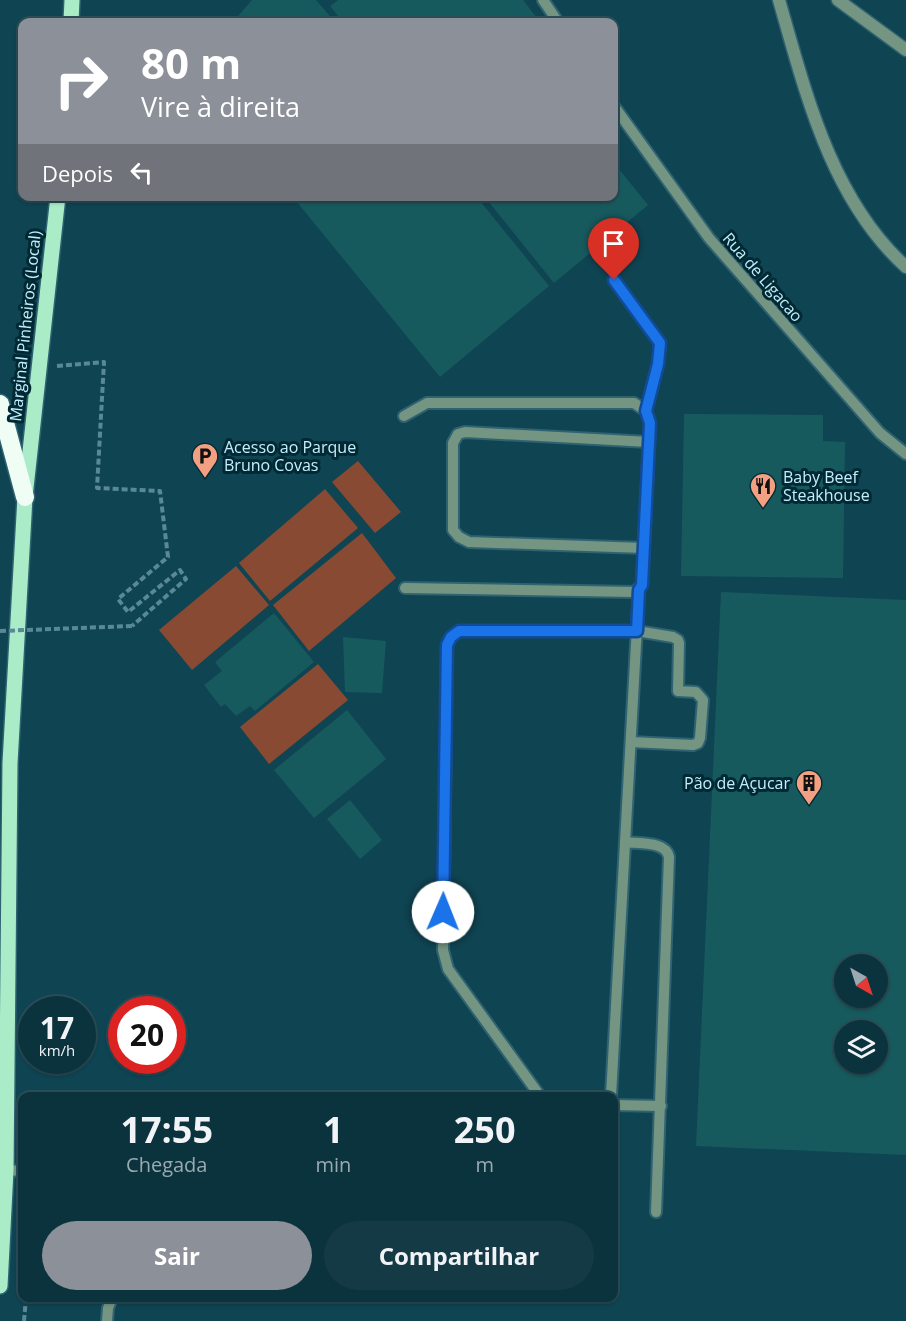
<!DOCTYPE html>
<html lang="pt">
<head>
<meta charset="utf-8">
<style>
	body { margin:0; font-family:"Open Sans",sans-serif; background:#143b45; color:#f1f3f6; height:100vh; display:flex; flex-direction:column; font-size:22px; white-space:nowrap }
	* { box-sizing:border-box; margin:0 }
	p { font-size:20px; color:#9aaab0 }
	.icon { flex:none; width:33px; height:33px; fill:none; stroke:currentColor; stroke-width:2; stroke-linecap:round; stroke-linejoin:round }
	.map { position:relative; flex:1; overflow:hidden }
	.panel { position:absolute; left:18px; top:1092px; width:600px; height:210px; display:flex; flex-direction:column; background:#0b333e; border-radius:12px; box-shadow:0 2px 4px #0004,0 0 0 2px #2b4e58 }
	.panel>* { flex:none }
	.hud { position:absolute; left:18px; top:18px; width:600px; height:183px; border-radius:12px; box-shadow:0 2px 4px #0004,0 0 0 2px #2b4e58; background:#8c9099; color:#fff; overflow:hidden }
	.needle { width:39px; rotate:141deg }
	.tools { position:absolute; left:834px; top:954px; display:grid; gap:12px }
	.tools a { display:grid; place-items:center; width:54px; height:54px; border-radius:50%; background:#0b333e; box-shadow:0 2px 4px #0004,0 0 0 2px #2b4e58; font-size:30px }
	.speed { position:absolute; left:18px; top:996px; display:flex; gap:12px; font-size:30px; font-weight:700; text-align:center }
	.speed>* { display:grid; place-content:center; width:78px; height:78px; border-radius:50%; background:#0b333e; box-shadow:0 2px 4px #0004,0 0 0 2px #2b4e58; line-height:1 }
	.speed small { font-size:15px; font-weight:400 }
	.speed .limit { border:9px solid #d22; background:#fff; color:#111 }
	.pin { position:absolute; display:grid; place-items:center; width:51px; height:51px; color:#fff; margin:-62px -26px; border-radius:50% 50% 50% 0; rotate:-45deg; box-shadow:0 0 6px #0007 }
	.pin .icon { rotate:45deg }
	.me { position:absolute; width:66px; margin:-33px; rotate:1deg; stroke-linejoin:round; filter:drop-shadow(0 0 4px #0008) }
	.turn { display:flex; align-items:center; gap:21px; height:126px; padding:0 24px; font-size:27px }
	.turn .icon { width:78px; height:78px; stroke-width:2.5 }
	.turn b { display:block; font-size:42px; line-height:51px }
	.then { display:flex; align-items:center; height:57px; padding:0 24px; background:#0003; gap:12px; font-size:22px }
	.eta { display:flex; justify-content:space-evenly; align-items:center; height:102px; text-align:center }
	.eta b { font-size:36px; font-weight:700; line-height:42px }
	.action { display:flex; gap:12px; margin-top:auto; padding:12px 24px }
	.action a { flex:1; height:69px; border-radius:36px; background:#8c9099; color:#fff; font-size:24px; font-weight:700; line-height:69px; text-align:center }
	.action a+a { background:#143b45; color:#f1f3f6 }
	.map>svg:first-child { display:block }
	.green { fill:#894a33 }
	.building { fill:#175a5e; fill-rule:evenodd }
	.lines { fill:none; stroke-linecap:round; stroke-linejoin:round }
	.service-casing { stroke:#306371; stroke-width:14 }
	.minor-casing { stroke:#306371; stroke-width:15 }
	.tertiary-casing { stroke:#306371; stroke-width:15 }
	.primary-casing { stroke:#306371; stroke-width:18 }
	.motorway-casing { stroke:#306371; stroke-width:21 }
	.path { stroke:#598998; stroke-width:4; stroke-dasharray:6 3; stroke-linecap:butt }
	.service { stroke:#759583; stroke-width:10 }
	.minor { stroke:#759583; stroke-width:12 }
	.tertiary { stroke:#759583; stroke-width:12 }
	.primary { stroke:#aaecc8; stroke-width:15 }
	.motorway { stroke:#effdf5; stroke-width:18 }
	.path-bridge { stroke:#598998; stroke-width:4; stroke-dasharray:6 3; stroke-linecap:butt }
	.route-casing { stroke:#114b97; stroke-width:15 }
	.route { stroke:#1a73e8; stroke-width:10 }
	.labels { text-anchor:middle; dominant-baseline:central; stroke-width:6; stroke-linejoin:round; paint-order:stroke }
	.street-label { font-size:16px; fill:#c4eefd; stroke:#002934 }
	.poi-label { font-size:16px; fill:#c4eefd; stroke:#002934; text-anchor:start }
</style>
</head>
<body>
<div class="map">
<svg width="906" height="1321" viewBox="0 0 906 1321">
	<rect width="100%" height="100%" fill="#0f4452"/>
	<g class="green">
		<path d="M358 461 401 512 375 533 332 482Z"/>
		<path d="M325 489 358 528 270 601 239 563Z"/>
		<path d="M362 533 396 578 309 651 273 605Z"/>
		<path d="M236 566 269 605 192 670 159 630Z"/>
		<path d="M318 664 348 700 269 764 240 727Z"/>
	</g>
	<g class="building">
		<path d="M252 0H316L335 22H233Z"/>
		<path d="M338 0H523L540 22H343L330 6Z"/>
		<path d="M614 163 648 205 554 283 484 196H614Z"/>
		<path d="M292 196H476L549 286 440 377Z"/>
		<path d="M684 414 823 415V441L845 442 843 578 681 576Z"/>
		<path d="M721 592 906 600V1155L696 1146ZM844 964H878V998H844ZM844 1030H878V1064H844Z"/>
		<path d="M274 613 314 662 255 711 250 706 236 716 225 704 221 707 204 685 222 671 215 662Z"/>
		<path d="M343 637 386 641 382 693 345 692Z"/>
		<path d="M347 710 386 759 314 818 274 770Z"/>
		<path d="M350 800 382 840 360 859 327 819Z"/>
	</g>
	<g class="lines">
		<g class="service-casing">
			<g id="service">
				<path d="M543 0 558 22"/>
				<path d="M614 106 709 238 880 433 906 454"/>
				<path d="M614 280 660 343 658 364 646 411"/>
				<path d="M404 416 427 403H634L646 411 650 423 642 585 635 592 405 588"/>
				<path d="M644 548 469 542 459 537 453 530V443L458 434 465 432 649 442"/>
				<path d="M625 842C639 844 666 841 669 857L656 1212"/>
				<path d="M540 1096 448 969 443 950 447 645 451 637 459 631H637L673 637 678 640 679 643 678 691 696 692 703 700 700 738 698 743 693 745 631 742"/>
				<path d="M611 1096 639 590"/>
				<path d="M614 1105 661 1106"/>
				<path d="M6 1170 22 1171"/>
				<path d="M107 1321 108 1308 112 1298"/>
			</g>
		</g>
		<g class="minor-casing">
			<path id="minor" d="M838 0 906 50"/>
		</g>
		<g class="tertiary-casing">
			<path id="tertiary" d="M779 0C806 94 831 199 906 267"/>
		</g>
		<g class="primary-casing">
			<g id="primary">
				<path d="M71 22 72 0"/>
				<path d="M0 1286 6 1170 10 763 25 497 58 196"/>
			</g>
		</g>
		<g class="motorway-casing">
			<path id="motorway" d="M0 404 25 497"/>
		</g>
		<g class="path">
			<path d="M57 366 104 362 97 488 160 491 168 557 118 599 128 612 180 570 186 579 132 626"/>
			<path d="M24 1321 26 1298"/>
		</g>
		<use href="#service" class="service"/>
		<use href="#minor" class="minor"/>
		<use href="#tertiary" class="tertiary"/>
		<use href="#primary" class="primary"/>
		<use href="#motorway" class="motorway"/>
		<path class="path-bridge" d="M0 631 132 626"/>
	</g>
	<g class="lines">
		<g class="route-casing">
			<path id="route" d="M443 912 447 645 451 637 459 631H637L639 590 642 585 650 423 646 411 658 364 660 343 614 280"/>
		</g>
		<use href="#route" class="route"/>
	</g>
	<defs>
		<g id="parking-pin" transform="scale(1.35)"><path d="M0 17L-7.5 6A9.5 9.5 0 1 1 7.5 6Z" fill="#f39f82" stroke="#002934"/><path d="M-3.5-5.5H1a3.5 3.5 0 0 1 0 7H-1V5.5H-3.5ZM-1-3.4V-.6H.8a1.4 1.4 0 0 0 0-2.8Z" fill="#111"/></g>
		<g id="restaurant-pin" transform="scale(1.35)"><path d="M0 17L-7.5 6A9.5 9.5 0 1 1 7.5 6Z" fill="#f39f82" stroke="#002934"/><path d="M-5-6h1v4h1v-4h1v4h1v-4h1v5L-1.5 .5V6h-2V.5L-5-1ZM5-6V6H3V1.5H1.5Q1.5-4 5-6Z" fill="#111"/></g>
		<g id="building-pin" transform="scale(1.35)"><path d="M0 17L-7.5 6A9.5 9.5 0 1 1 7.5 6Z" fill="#f39f82" stroke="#002934"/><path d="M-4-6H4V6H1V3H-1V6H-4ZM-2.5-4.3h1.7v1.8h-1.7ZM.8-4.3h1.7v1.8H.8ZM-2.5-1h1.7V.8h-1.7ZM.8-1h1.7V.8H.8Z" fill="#111"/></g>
	</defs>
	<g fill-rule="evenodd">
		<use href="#parking-pin" x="205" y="456"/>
		<use href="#restaurant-pin" x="763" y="486"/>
		<use href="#building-pin" x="809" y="783"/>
	</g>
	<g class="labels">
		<g class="street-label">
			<text transform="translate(763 277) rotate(49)">Rua de Ligacao</text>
			<text transform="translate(25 326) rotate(-84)">Marginal Pinheiros (Local)</text>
		</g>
		<g class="poi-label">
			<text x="224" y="447">Acesso ao Parque<tspan x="224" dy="18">Bruno Covas</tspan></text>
			<text x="783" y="477">Baby Beef<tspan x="783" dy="18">Steakhouse</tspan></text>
			<text x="790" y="783" text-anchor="end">Pão de Açucar</text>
		</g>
	</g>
</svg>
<div class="tools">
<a><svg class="needle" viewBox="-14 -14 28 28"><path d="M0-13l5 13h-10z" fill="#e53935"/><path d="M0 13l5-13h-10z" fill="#9aaab0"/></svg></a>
<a><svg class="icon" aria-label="layers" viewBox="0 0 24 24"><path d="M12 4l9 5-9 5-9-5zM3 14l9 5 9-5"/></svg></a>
</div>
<div class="speed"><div>17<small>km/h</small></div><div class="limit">20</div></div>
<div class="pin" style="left:614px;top:280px;background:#d93025"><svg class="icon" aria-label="arrive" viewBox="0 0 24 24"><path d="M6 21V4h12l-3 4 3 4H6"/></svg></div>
<svg class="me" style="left:443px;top:912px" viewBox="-20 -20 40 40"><circle r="19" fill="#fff"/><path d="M0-13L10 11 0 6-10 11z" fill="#1a73e8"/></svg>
<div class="hud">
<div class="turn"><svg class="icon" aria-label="right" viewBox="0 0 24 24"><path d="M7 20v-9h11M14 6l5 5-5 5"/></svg><div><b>80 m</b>Vire à direita</div></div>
<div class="then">Depois<svg class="icon" aria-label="left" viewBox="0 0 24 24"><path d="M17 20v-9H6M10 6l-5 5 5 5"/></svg></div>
</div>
<section class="panel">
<div class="eta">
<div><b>17:55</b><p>Chegada</p></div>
<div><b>1</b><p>min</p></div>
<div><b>250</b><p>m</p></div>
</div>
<div class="action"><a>Sair</a><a>Compartilhar</a></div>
</section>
</div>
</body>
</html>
